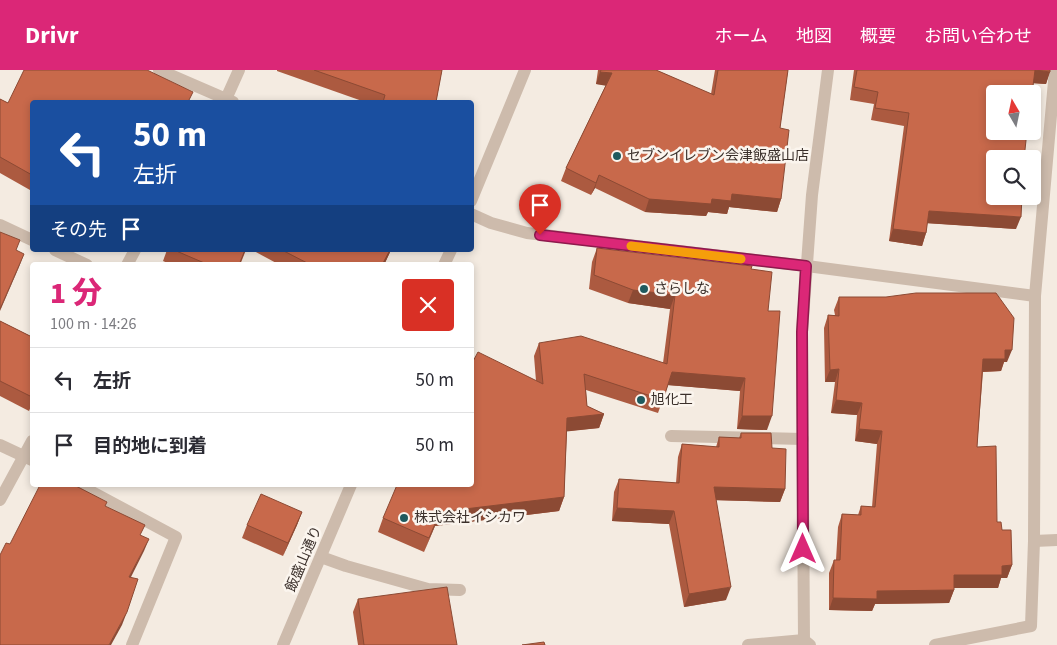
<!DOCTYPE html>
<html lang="ja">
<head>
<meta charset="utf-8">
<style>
	body { margin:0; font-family:"Source Sans 3","Noto Sans JP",sans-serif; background:#f7f7f7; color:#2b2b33; height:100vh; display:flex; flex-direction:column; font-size:19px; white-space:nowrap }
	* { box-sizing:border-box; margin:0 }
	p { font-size:16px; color:#7c7c81 }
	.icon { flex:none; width:28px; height:28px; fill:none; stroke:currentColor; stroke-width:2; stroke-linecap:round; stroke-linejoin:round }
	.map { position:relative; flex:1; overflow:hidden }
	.sheet { position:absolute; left:30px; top:192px; width:444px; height:225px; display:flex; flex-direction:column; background:#fff; border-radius:5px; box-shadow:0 2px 8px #0003 }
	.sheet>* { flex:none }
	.hud { position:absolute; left:30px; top:30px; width:444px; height:152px; border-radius:5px; box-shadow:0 2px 8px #0003; background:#1a4fa0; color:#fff; overflow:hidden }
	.needle { width:32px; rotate:351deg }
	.controls { position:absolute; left:986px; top:15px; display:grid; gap:10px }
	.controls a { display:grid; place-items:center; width:55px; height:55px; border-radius:5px; background:#fff; box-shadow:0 2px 8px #0003; font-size:25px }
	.pin { position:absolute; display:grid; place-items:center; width:42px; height:42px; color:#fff; margin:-51px -21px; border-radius:50% 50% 50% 0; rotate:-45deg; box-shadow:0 0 5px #0007 }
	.pin .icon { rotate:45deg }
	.me { position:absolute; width:55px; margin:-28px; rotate:0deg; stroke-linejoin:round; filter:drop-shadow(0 0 4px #0008) }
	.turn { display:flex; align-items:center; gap:18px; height:105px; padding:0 20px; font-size:22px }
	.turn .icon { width:65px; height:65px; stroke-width:2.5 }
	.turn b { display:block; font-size:35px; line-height:42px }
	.then { display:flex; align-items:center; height:48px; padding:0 20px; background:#0003; gap:10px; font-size:19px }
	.round { display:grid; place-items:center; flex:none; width:52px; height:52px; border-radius:5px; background:#f7f7f7 }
	.overview { display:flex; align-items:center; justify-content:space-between; height:85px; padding:0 20px }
	h1 { font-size:30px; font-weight:800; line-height:38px; color:#db2777 }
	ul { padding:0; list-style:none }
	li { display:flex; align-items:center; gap:15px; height:65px; padding:0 20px; border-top:1px solid #e1e1e2 }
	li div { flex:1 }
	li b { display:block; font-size:19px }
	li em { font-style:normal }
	header { display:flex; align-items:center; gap:30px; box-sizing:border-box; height:70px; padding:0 25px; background:#db2777; color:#fff }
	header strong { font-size:24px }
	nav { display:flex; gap:28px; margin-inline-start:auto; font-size:18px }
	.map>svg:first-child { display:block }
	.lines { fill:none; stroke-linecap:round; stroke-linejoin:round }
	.minor { stroke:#cdbbac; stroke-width:12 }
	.wall { fill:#ac5a40 }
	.shaded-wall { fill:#8c4a34 }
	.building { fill:#c8694b; stroke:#8c4a34 }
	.route-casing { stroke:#8e194d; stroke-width:12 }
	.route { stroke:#db2777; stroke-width:9 }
	.slow { stroke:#f59e0b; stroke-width:9 }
	.poi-dot { fill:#1f5a5e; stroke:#fbf5ee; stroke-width:2 }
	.labels { text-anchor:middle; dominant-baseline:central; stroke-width:5; stroke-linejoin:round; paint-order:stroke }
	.poi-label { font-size:14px; fill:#3b302b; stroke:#fbf5ee; text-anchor:start }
	.street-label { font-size:14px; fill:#3b302b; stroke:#fbf5ee }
</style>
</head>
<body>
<header>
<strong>Drivr</strong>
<nav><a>ホーム</a><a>地図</a><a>概要</a><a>お問い合わせ</a></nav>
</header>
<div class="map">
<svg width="1057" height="575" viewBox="0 0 1057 575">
	<rect width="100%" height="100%" fill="#f4ebe1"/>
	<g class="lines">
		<g class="minor">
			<path d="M159 0 233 32"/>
			<path d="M226 29 239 0"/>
			<path d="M471 131 525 0"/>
			<path d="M471 144 491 153 527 163 807 196 1035 226"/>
			<path d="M0 155 32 170"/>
			<path d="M55 180 87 195"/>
			<path d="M127 195 135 180"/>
			<path d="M444 195 451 180"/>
			<path d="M671 366 803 369"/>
			<path d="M0 375 32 390"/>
			<path d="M79 415 176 467 132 575"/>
			<path d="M0 430 32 371"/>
			<path d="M1034 471 1057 470"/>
			<path d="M321 487 346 496 428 519 460 520"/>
			<path d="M283 575 351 415"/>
			<path d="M748 575 804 570"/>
			<path d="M810 575 804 570 802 262 812 125 828 0"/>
			<path d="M935 575 1031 556 1034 471 1035 226 1055 0"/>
		</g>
	</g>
	<g class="wall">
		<path d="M277 0H442L436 32H365L277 1Z"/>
		<path d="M598 0H656L711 24 715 0H788L780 58 781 129 777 142 729 137 727 144 708 142 706 146 645 142 595 118 591 125 561 111 566 98 606 15 596 14Z"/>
		<path d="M854 0H1050L1046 14 1033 13 995 24 1016 159 927 153 926 163 922 176 889 171 904 56 871 50 874 34 850 30Z"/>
		<path d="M0 29 8 33 32 32V116L30 120 0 103Z"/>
		<path d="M597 178 751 199 768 241 767 360 737 359 740 321 668 315 658 343 586 320 587 336 604 344 599 358 567 361 564 427 559 441 435 456 424 482 378 462 383 448 471 415 536 311 534 286 539 273 663 293 670 239 628 233 589 219 592 192Z"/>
		<path d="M167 180H246L240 195H172L163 191Z"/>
		<path d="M252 180H391L384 195H280Z"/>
		<path d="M839 227 1007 292H1004L1001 301 983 302 977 377 997 452 1002 460 1012 495 1007 508H1001L998 518H954V520L949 533 875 534 872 541 829 540V503L834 490H836L838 457 842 444 858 445 861 436 872 437 877 374 855 371 857 345 831 343 835 312H825L824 258 828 245H835L834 240Z"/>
		<path d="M0 251 32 267V334L29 341 0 326Z"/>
		<path d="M741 363 772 378 785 419 780 432 716 430 726 530 684 537 669 454 612 451 614 422 619 409 676 413 678 387 682 374 716 377 719 367 739 368Z"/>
		<path d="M302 442 297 455 283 486 242 468 247 455Z"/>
		<path d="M358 529 457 575H358L353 542Z"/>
	</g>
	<g class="shaded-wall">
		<path d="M1035 0 1050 2 1046 14 1030 13Z"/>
		<path d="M600 2 612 3 607 16 596 14Z"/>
		<path d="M599 105 595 118 591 125 596 113Z"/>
		<path d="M732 124 781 129 777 142 729 137 727 144 708 142 706 146 645 142 649 129H712Z"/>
		<path d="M929 141 1021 147 1016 159 924 153Z"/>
		<path d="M893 159 926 163 922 176 889 171Z"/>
		<path d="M390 180H391L384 195H382Z"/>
		<path d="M24 184 19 197 0 241V239Z"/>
		<path d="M633 220 675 225 670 239 628 233Z"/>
		<path d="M1005 280H1012L1007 292H1004L1001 301 979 302 983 289Z"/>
		<path d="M839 299 835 312H825L830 300Z"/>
		<path d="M672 302 745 308 740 321 667 315Z"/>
		<path d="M836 330 862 333 857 345 831 343Z"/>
		<path d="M604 344 599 358 562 362 567 348Z"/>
		<path d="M742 346H772L767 360 737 359Z"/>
		<path d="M859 359 882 361 877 374 855 371Z"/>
		<path d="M714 417 785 419 780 432 709 430Z"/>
		<path d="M564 427 559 441 435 456 424 482 440 442Z"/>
		<path d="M617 438 674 441 669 454 612 451Z"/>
		<path d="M302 442 297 455 283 486 288 473Z"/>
		<path d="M149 469 144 481 125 519 129 507Z"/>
		<path d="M1012 495 1007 508H1001L998 518H949L954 505 1002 496Z"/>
		<path d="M731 517 726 530 684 537 689 524Z"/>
		<path d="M954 520 949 533 875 534 872 541 829 540 833 528 877 521Z"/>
		<path d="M127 542 122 555 111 575H109Z"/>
	</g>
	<g class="building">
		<path d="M24 0H147L193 22 188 32H32V105L0 87V29L8 33Z"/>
		<path d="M314 0H442L436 32H383L385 25Z"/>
		<path d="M601 0H656L714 25 718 0H788L780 58 789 60 781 129 732 124 731 131 712 129 711 134 649 129 599 105 596 113 566 98 612 3 600 2Z"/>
		<path d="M857 0H1050V2L1035 0 1032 24H995V61H1027L1024 89H995V126H1022L1021 147 929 141 926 163 893 159 909 43 875 38 878 22 854 17Z"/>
		<path d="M0 162 20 170 16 180 24 184 0 239Z"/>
		<path d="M597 178 752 196 751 199 772 202 768 241H780L772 346H742L745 308 672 302 663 330 584 304 587 336 604 344 567 348 564 427 440 442 429 468 383 448 397 415H471V295L478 282 543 314 539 273 581 266 667 294 675 225 633 220 594 205Z"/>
		<path d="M174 180H245L239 195H209Z"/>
		<path d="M282 180H390L382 195H311Z"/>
		<path d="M916 223H996L1014 248 1012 280H1005V289H983L977 377 996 376 997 452H1001L1002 460H1011L1012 495 1002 496V505H954V520L877 521V529L833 528 834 490H840L842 444 861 445V436L875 437 882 361 859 359 862 333 836 330 839 299 830 300 828 245 839 246V227H886Z"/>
		<path d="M0 251 32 267V327L0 311Z"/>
		<path d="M741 363H771L772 378 786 379 785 419 714 417 731 517 689 524 674 441 617 438 619 409 679 413 682 374 719 377V367L741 368Z"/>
		<path d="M40 415H74L107 432 105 436 145 455 140 465 149 469 129 507 138 509 127 542 109 575H0V485L6 473 10 474Z"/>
		<path d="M261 424 302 442 288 473 247 455Z"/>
		<path d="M447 517 457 575H364L358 529Z"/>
		<path d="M544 572 545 575H522Z"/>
	</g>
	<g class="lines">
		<g class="route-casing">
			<path id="route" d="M540 165 806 196 802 262 803 479"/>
		</g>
		<use href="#route" class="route"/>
		<path class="slow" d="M631 176 741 189"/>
	</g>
	<g class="poi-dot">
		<circle cx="617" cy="86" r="5"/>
		<circle cx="644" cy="219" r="5"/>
		<circle cx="641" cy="330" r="5"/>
		<circle cx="404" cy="448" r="5"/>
	</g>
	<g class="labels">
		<g class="poi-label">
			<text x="627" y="86">セブンイレブン会津飯盛山店</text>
			<text x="654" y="219">さらしな</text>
			<text x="651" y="330">旭化工</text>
			<text x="414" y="448">株式会社イシカワ</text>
		</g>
		<g class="street-label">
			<text transform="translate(304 489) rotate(-67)">飯盛山通り</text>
		</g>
	</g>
</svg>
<div class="controls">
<a><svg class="needle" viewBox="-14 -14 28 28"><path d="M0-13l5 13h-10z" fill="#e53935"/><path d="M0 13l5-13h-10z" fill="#7c7c81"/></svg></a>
<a><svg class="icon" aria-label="search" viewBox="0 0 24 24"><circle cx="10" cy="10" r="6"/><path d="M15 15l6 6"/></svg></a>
</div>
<div class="pin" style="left:540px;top:165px;background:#d93025"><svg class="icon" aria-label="arrive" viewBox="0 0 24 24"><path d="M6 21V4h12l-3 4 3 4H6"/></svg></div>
<svg class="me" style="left:803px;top:479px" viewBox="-20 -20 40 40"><path d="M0-17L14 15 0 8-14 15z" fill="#db2777" stroke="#fff" stroke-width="4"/></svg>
<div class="hud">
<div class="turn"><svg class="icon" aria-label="left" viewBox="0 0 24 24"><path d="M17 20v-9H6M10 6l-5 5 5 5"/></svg><div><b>50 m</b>左折</div></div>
<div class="then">その先<svg class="icon" aria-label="arrive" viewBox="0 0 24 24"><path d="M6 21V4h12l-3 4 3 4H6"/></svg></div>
</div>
<section class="sheet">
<div class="overview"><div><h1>1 分</h1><p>100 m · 14:26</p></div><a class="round" style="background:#d93025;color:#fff"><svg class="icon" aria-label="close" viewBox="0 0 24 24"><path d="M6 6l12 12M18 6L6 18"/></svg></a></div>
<ul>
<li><svg class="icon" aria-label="left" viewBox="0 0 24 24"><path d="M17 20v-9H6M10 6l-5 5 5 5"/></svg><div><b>左折</b></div><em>50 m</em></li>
<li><svg class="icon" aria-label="arrive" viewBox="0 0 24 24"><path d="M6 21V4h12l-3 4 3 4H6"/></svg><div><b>目的地に到着</b></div><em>50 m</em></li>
</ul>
</section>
</div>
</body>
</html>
